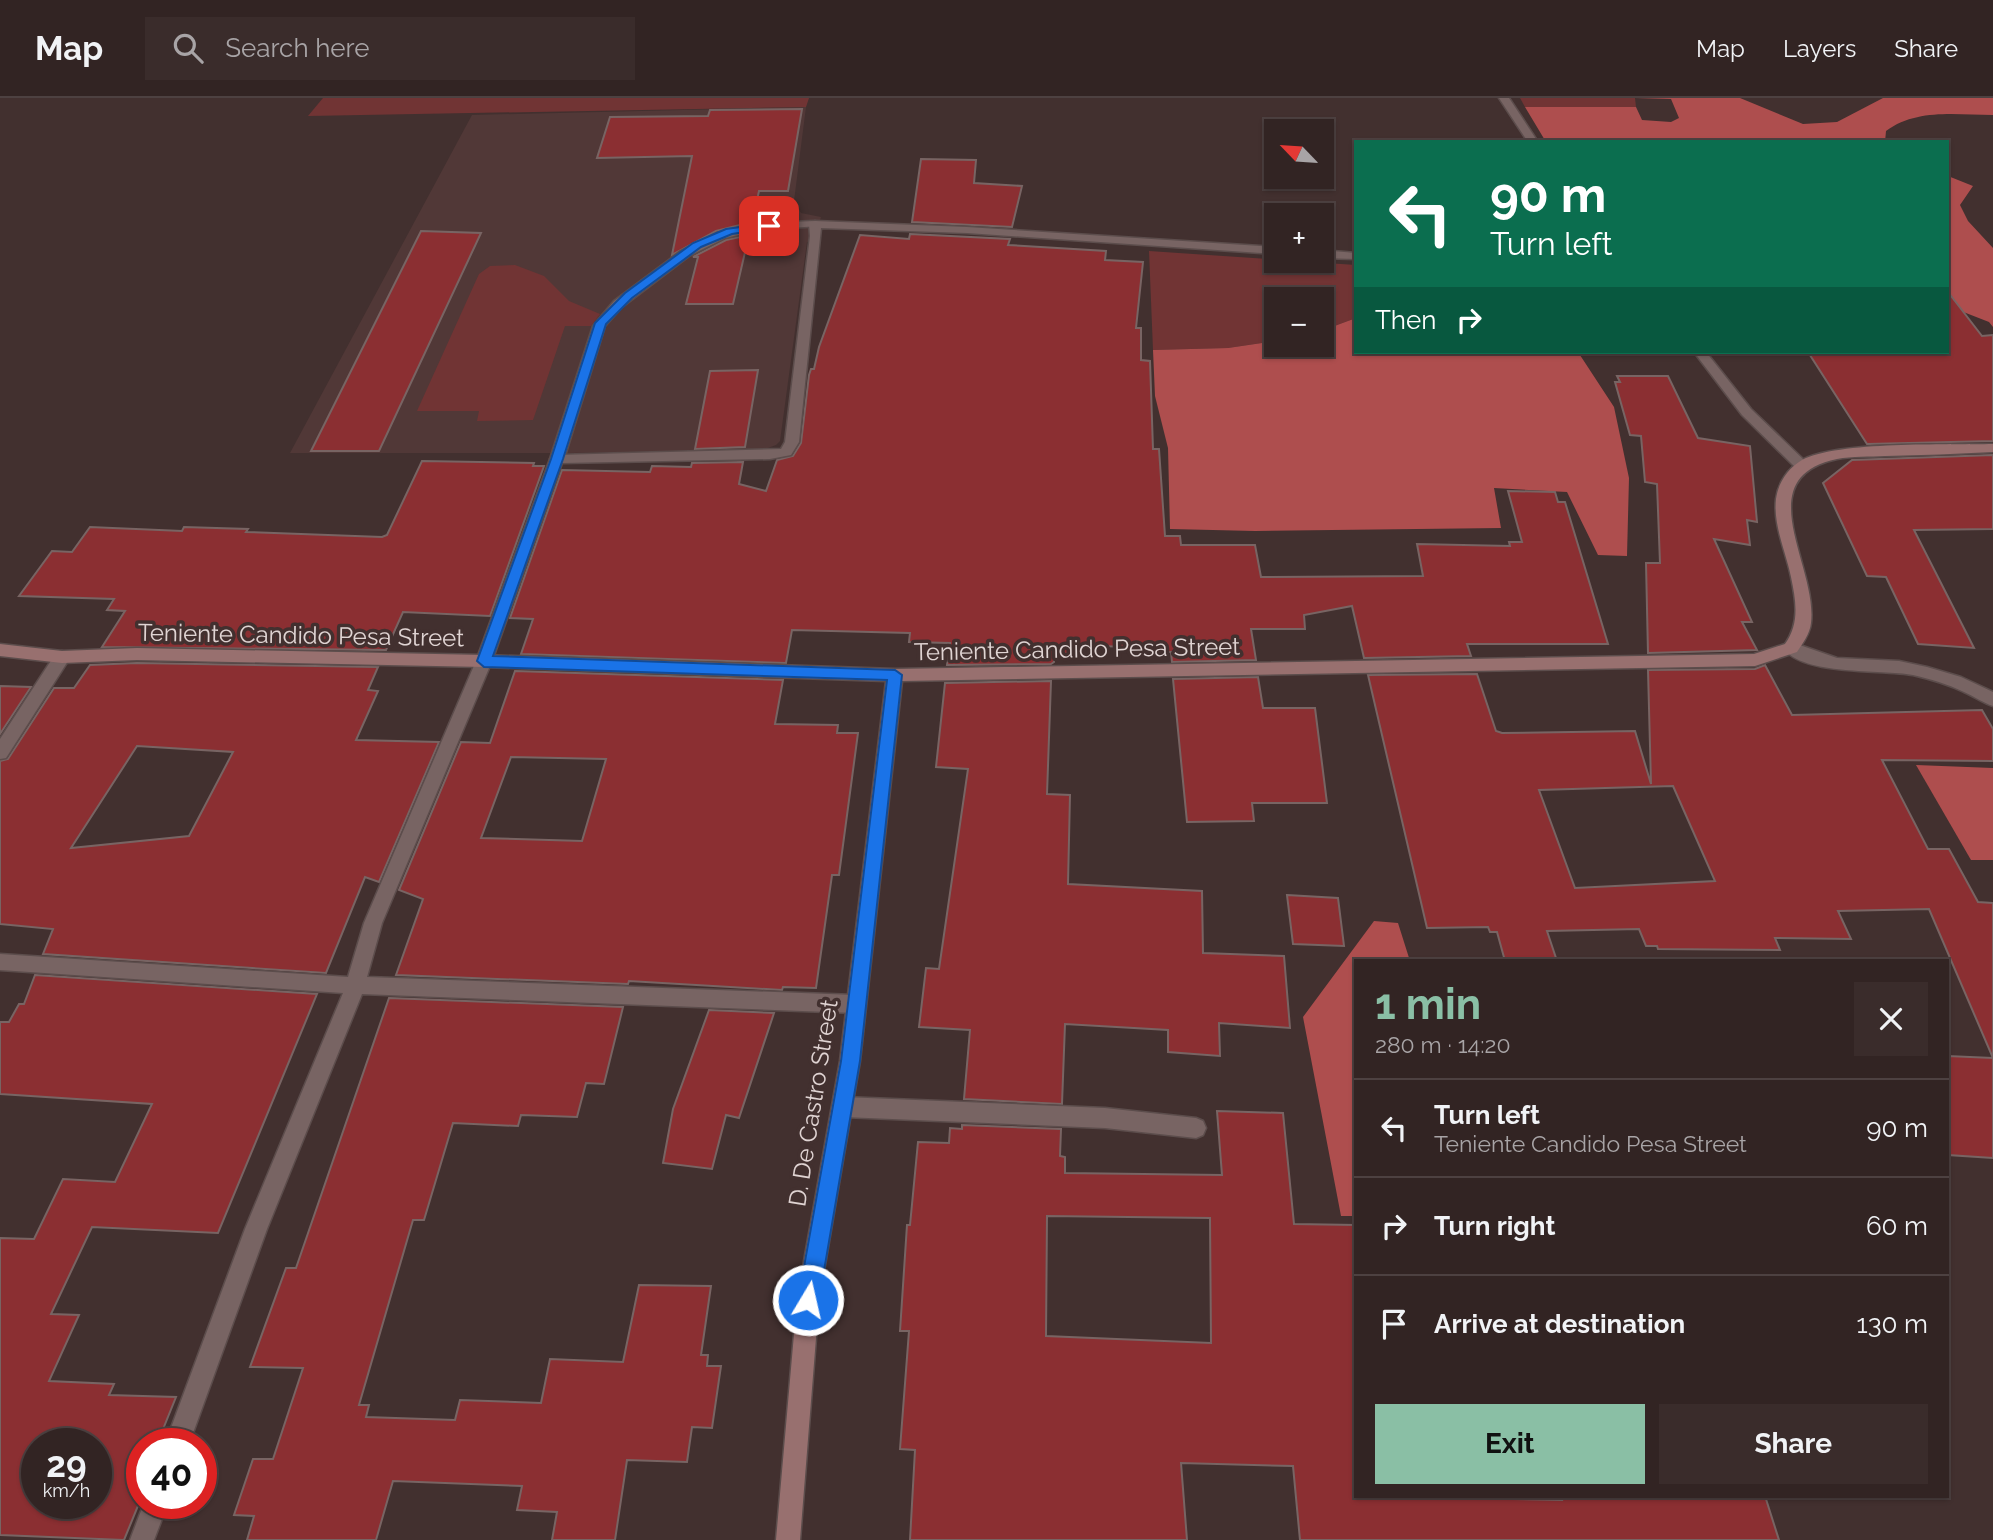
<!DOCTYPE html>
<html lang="en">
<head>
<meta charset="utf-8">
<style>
	body { margin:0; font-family:Raleway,sans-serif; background:#3a2c2b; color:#f1f3f6; height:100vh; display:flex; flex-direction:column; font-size:26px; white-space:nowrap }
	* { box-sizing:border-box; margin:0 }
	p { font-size:23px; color:#a8a4a6 }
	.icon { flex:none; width:38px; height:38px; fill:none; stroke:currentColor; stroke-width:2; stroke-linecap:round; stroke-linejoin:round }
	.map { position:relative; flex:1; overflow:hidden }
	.side { position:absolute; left:1354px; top:861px; width:595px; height:539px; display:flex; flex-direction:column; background:#322423; border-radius:0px; box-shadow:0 2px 5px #0004,0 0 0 2px #4d4141 }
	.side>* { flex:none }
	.banner { position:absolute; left:1354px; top:42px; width:595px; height:214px; border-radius:0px; box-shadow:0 2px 5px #0004,0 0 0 2px #4d4141; background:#0b6e4f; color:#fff; overflow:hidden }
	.needle { width:46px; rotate:295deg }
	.fabs { position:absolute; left:1264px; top:21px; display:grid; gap:14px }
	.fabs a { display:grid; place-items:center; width:70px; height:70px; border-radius:0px; background:#322423; box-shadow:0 2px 5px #0004,0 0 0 2px #4d4141; font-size:35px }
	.speed { position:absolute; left:21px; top:1330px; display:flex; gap:14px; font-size:35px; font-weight:700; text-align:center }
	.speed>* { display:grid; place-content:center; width:91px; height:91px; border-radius:50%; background:#322423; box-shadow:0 2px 5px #0004,0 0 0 2px #4d4141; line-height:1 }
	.speed small { font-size:18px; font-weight:400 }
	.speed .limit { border:10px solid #d22; background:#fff; color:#111 }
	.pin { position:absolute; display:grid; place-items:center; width:60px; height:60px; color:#fff; margin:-30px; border-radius:14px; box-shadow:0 4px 10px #0006 }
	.me { position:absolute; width:77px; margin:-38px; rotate:9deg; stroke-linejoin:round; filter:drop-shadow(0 0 5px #0008) }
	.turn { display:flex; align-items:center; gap:24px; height:147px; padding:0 21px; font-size:32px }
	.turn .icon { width:91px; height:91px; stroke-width:2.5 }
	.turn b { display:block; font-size:49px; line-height:60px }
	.then { display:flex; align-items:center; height:66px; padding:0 21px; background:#0003; gap:14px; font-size:26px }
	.round { display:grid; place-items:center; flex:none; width:74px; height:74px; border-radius:0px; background:#3a2c2b }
	.summary { display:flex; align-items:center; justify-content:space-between; height:119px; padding:0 21px }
	h1 { font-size:42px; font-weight:700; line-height:52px; color:#8abfa5 }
	.primary-button { display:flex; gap:14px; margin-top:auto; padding:14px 21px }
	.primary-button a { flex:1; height:80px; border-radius:0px; background:#8abfa5; color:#111; font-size:28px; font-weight:700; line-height:80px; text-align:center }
	.primary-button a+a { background:#3a2c2b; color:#f1f3f6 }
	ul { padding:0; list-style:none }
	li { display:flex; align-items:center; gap:21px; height:98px; padding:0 21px; border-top:2px solid #4d4141 }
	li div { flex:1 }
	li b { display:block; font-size:26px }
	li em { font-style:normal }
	header { display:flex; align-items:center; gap:42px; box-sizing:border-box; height:98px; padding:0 35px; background:#322423; border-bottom:2px solid #4d4141 }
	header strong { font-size:33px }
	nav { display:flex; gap:38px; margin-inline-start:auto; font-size:24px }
	.search { width:490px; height:63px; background:#3a2c2b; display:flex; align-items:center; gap:18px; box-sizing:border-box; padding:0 24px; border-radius:0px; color:#a8a4a6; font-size:26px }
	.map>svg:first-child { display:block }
	.built { fill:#513837 }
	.green { fill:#713434 }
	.forest { fill:#ae4e4e }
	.building { fill:#8b2f32; stroke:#786463; stroke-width:2; fill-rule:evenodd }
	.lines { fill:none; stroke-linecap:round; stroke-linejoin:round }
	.lane-casing { stroke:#5c4d4c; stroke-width:3 }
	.street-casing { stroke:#5c4d4c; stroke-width:3 }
	.secondary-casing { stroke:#5c4d4c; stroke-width:3 }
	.lane { fill:#786463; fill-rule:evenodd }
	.street { fill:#786463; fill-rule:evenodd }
	.secondary { fill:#98706f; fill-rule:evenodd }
	.route { fill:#1a73e8; stroke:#114b97; stroke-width:2 }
	.labels { text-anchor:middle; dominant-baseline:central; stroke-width:7; stroke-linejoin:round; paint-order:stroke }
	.street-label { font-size:24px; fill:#e0d4d3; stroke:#42302f }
</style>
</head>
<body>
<header>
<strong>Map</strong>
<div class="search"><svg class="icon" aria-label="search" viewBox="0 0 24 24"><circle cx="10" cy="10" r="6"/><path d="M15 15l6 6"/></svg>Search here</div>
<nav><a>Map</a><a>Layers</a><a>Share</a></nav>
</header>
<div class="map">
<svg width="1993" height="1442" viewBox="0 0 1993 1442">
	<rect width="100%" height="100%" fill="#42302f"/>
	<path class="built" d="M806 9 794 103 801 115 821 119 814 143 807 144 780 343 776 347 765 351 570 355H290L472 17Z"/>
	<g class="green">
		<path d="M323 0H809L806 9 308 18Z"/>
		<path d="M1520 0H1635L1636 9H1525Z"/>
		<path d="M1149 153 1356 167V220L1321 233V201H1276V243L1228 250 1153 252Z"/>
		<path d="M515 167 544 178 569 203 600 216 591 228H565L533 322 477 323 479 313H417L479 176 490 168Z"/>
	</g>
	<g class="forest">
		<path d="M1635 0H1740L1803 26 1837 24 1883 0H1993V17C1957 17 1917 10 1886 33L1885 44H1546L1525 9H1636L1642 22 1671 24 1679 20 1671 1Z"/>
		<path d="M1948 78 1973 88 1960 107 1968 123 1993 150V229L1989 224 1948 208Z"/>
		<path d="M1356 220V254H1578L1614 309 1629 380 1627 458 1598 457 1567 394 1494 390 1501 430 1255 433 1170 431 1168 350 1155 298 1153 252 1228 250 1276 243V247H1321V233Z"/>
		<path d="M1916 667 1993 670V762H1971Z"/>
		<path d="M1374 823 1398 825 1410 863H1356V1118H1341L1303 919Z"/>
	</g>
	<g class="building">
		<path d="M802 11 788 93H759L752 124 716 133 672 157 692 58 597 60 610 19 708 18 710 12Z"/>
		<path d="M921 61 976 62 974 85 1022 88 1012 129 912 124Z"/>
		<path d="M421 133 481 135 379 353H311Z"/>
		<path d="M910 136 1010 141 1008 147 1106 153 1105 162 1143 164 1136 230H1141V262L1150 263 1153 351H1159L1165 438H1180L1181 447H1255L1261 479 1423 478 1417 446 1510 448 1509 444H1522L1508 393 1555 394 1558 404H1565L1608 546H1467L1471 558 1364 560 1352 508 1304 517 1305 531H1251L1256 562 1172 564 1171 554H1159L1158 550 1070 547V556L1054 555V564L1051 566 947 567 950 545 909 544 910 535 792 532 786 565 521 556 533 521 510 520 562 372 650 374 652 368 691 369 692 365 743 364 739 386 766 393 777 362 793 358 801 345 809 277 811 271H814L819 249 860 137 909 141Z"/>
		<path d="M749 137 733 206H686L698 159H693L726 142Z"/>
		<path d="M1948 194 1982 238 1993 237V343L1867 346 1808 254H1948Z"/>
		<path d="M758 272 745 349 695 351 710 273Z"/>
		<path d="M1617 278H1668L1698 340 1750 348 1757 424 1747 422 1750 447 1714 441 1752 524H1742L1757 552 1648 555 1646 465H1660L1657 386 1645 384 1641 338 1630 337 1615 284H1620Z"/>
		<path d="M1993 357V431L1914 432 1974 550 1918 546 1886 479 1867 478 1823 385 1852 362Z"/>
		<path d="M422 363 534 365 533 368H544L490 518 403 514 386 552 102 549 125 513 107 512 114 501 19 498 52 453 72 454 90 429 182 433 184 429 248 431 246 434 382 439 387 437Z"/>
		<path d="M137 565 378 569 368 592 378 593 356 642 439 644 379 784 365 779 326 875 43 856 53 831 0 826V663L8 661 54 590H74L90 567ZM137 648 233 654 189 738 71 750Z"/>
		<path d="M1765 567 1792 617 1982 612 1993 631V663L1882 662 1928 751H1949L1978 804 1993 805V1060L1948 1057V958L1993 960 1929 811 1838 813 1851 841 1775 840 1780 852 1658 851 1657 848H1646L1639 831 1547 833 1557 863H1505L1497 834H1490L1488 829 1427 830 1368 577 1477 576 1496 633 1502 635 1635 633 1651 686 1648 572 1755 571ZM1673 688 1715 783 1575 790 1539 692Z"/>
		<path d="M515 573 783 582 775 626 838 627 837 635H858L839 777H832L816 890 783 889 782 892 629 883 628 886 396 877 423 801 399 792 461 644 490 645ZM511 659 606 661 582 743 481 740Z"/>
		<path d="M1258 579 1263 610H1315L1327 705H1252L1254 723 1187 724 1173 581Z"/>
		<path d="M1051 583 1047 696 1070 697 1068 786 1202 793 1203 855 1284 858 1290 930 1219 925 1220 958 1168 954V932L1065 926 1062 1006 964 1001 970 932 919 929 926 870 939 871 968 671 936 669 945 585Z"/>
		<path d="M0 588 31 589 0 636Z"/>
		<path d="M1287 797 1338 800 1344 848 1293 846Z"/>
		<path d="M35 877 317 896 218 1135 92 1129 51 1216 79 1217 49 1283 114 1286 109 1297 176 1299 157 1346H142V1398L124 1442 0 1437V1140L34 1141 63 1081 115 1084 152 1006 0 996V924H9L19 906H24ZM37 1346H96V1405H37Z"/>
		<path d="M389 900 623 909 604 986 586 985 577 1019 521 1017 518 1028 453 1025 424 1122H413L359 1307H369L366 1319 455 1322 460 1302 541 1305 550 1261 623 1264 639 1187 711 1188 701 1257H708L707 1268H721L712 1330 692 1329 687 1364 627 1362 615 1442H552L557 1414 517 1412 522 1388 393 1383 376 1442H247L254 1418 234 1417 253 1361H273L303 1270 250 1269 286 1170H296Z"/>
		<path d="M709 912 774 915 739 1020 726 1017 712 1071 663 1065 673 1011Z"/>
		<path d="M1217 1013 1283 1015 1294 1126 1356 1127V1398L1562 1402 1561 1398H1765L1779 1442H1300L1293 1368 1181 1365 1187 1442H910L915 1352 900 1351 909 1233H900L907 1127H910L918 1044 949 1045 950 1030 962 1031V1027L1061 1031 1060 1058 1065 1059V1075L1222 1077ZM1047 1118 1210 1120 1211 1245 1046 1238Z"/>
	</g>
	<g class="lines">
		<g class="lane-casing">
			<g id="lane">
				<path d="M815 123 821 126 819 128 761 132 725 140 689 158 622 209 605 228 564 361 557 365 552 364 550 361 593 228 614 203 681 153 717 135 761 125Z"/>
				<path d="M1791 544 1837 560 1899 563 1927 569 1961 579 1993 594V608C1983 605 1974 598 1964 594 1948 586 1930 581 1913 577 1881 571 1803 578 1783 550L1785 546Z"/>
			</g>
		</g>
		<g class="street-casing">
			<g id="street">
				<path d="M1499 0H1509L1538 44H1528Z"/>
				<path d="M815 123 967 129 1276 149V156L967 135 821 130 799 344 791 357 770 361 562 365 492 563 382 825 367 879 855 897 862 900 865 906 862 912 855 915 362 896 267 1131 189 1346H165L245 1131 343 895 0 872V856L348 879 364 825 476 563 550 361 557 357 781 351 785 344 810 138 809 126Z"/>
				<path d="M1321 152 1356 155V161L1321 160Z"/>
				<path d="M1694 254H1706L1751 311 1806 364V370H1796L1742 317Z"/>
				<path d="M62 553 68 555 70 559 68 563 6 660 0 661V641L56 555Z"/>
				<path d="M844 999 1105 1010 1196 1020 1203 1023 1206 1030 1203 1037 1196 1040 1105 1030 844 1019 837 1016 834 1009 837 1002Z"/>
				<path d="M144 1405H168L154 1442H130Z"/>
			</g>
		</g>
		<g class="secondary-casing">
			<path id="secondary" d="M1993 346V354C1957 356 1921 357 1885 358 1870 359 1852 358 1837 361 1747 380 1818 468 1811 525 1810 536 1802 546 1797 554L1755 568 902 583 860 963 819 1202 800 1442H776L797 1202 840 963 886 583 484 569 137 562 62 565 0 558V546L62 553 137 550 484 557 895 571 1754 556 1785 546C1800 525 1796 503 1791 479 1786 454 1773 427 1776 401 1778 385 1788 370 1802 362 1837 343 1949 347 1993 346Z"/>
		</g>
		<use href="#lane" class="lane"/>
		<use href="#street" class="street"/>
		<use href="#secondary" class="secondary"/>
	</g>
	<path class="route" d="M769 125 773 126V130L732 136 701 149 632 200 606 226 563 361 493 558 895 572 902 577 860 963 819 1202 816 1210 808 1213 801 1210 798 1202 841 963 887 582 484 569 477 563 551 361 595 225 625 195 693 145 726 131Z"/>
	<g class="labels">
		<g class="street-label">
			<text transform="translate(301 537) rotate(1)">Teniente Candido Pesa Street</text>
			<text transform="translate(1077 551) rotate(-1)">Teniente Candido Pesa Street</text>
			<text transform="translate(813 1005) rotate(-81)">D. De Castro Street</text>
		</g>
	</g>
</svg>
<div class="fabs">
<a><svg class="needle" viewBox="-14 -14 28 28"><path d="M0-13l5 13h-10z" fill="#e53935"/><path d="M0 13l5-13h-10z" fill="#a8a4a6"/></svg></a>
<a>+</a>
<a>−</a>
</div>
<div class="speed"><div>29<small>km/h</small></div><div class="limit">40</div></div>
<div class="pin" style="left:769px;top:128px;background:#d93025"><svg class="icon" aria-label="arrive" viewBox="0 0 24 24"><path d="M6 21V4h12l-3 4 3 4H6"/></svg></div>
<svg class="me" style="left:808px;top:1202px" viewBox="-20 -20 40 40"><circle r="17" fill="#1a73e8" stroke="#fff" stroke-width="3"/><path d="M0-11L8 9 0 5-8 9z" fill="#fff"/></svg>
<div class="banner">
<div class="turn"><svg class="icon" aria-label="left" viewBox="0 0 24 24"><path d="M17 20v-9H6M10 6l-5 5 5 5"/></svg><div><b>90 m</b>Turn left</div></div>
<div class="then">Then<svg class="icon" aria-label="right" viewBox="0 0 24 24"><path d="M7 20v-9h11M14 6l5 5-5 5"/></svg></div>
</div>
<section class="side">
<div class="summary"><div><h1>1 min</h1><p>280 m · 14:20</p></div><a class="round"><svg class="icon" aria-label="close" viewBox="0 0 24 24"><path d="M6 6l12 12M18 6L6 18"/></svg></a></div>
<ul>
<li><svg class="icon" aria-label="left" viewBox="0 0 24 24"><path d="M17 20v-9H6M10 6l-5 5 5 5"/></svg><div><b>Turn left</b><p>Teniente Candido Pesa Street</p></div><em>90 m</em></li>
<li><svg class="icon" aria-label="right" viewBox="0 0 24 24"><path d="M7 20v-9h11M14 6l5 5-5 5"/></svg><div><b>Turn right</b></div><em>60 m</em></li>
<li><svg class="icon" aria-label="arrive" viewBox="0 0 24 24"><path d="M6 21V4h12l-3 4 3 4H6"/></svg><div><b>Arrive at destination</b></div><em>130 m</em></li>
</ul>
<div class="primary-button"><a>Exit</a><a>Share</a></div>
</section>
</div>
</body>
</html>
